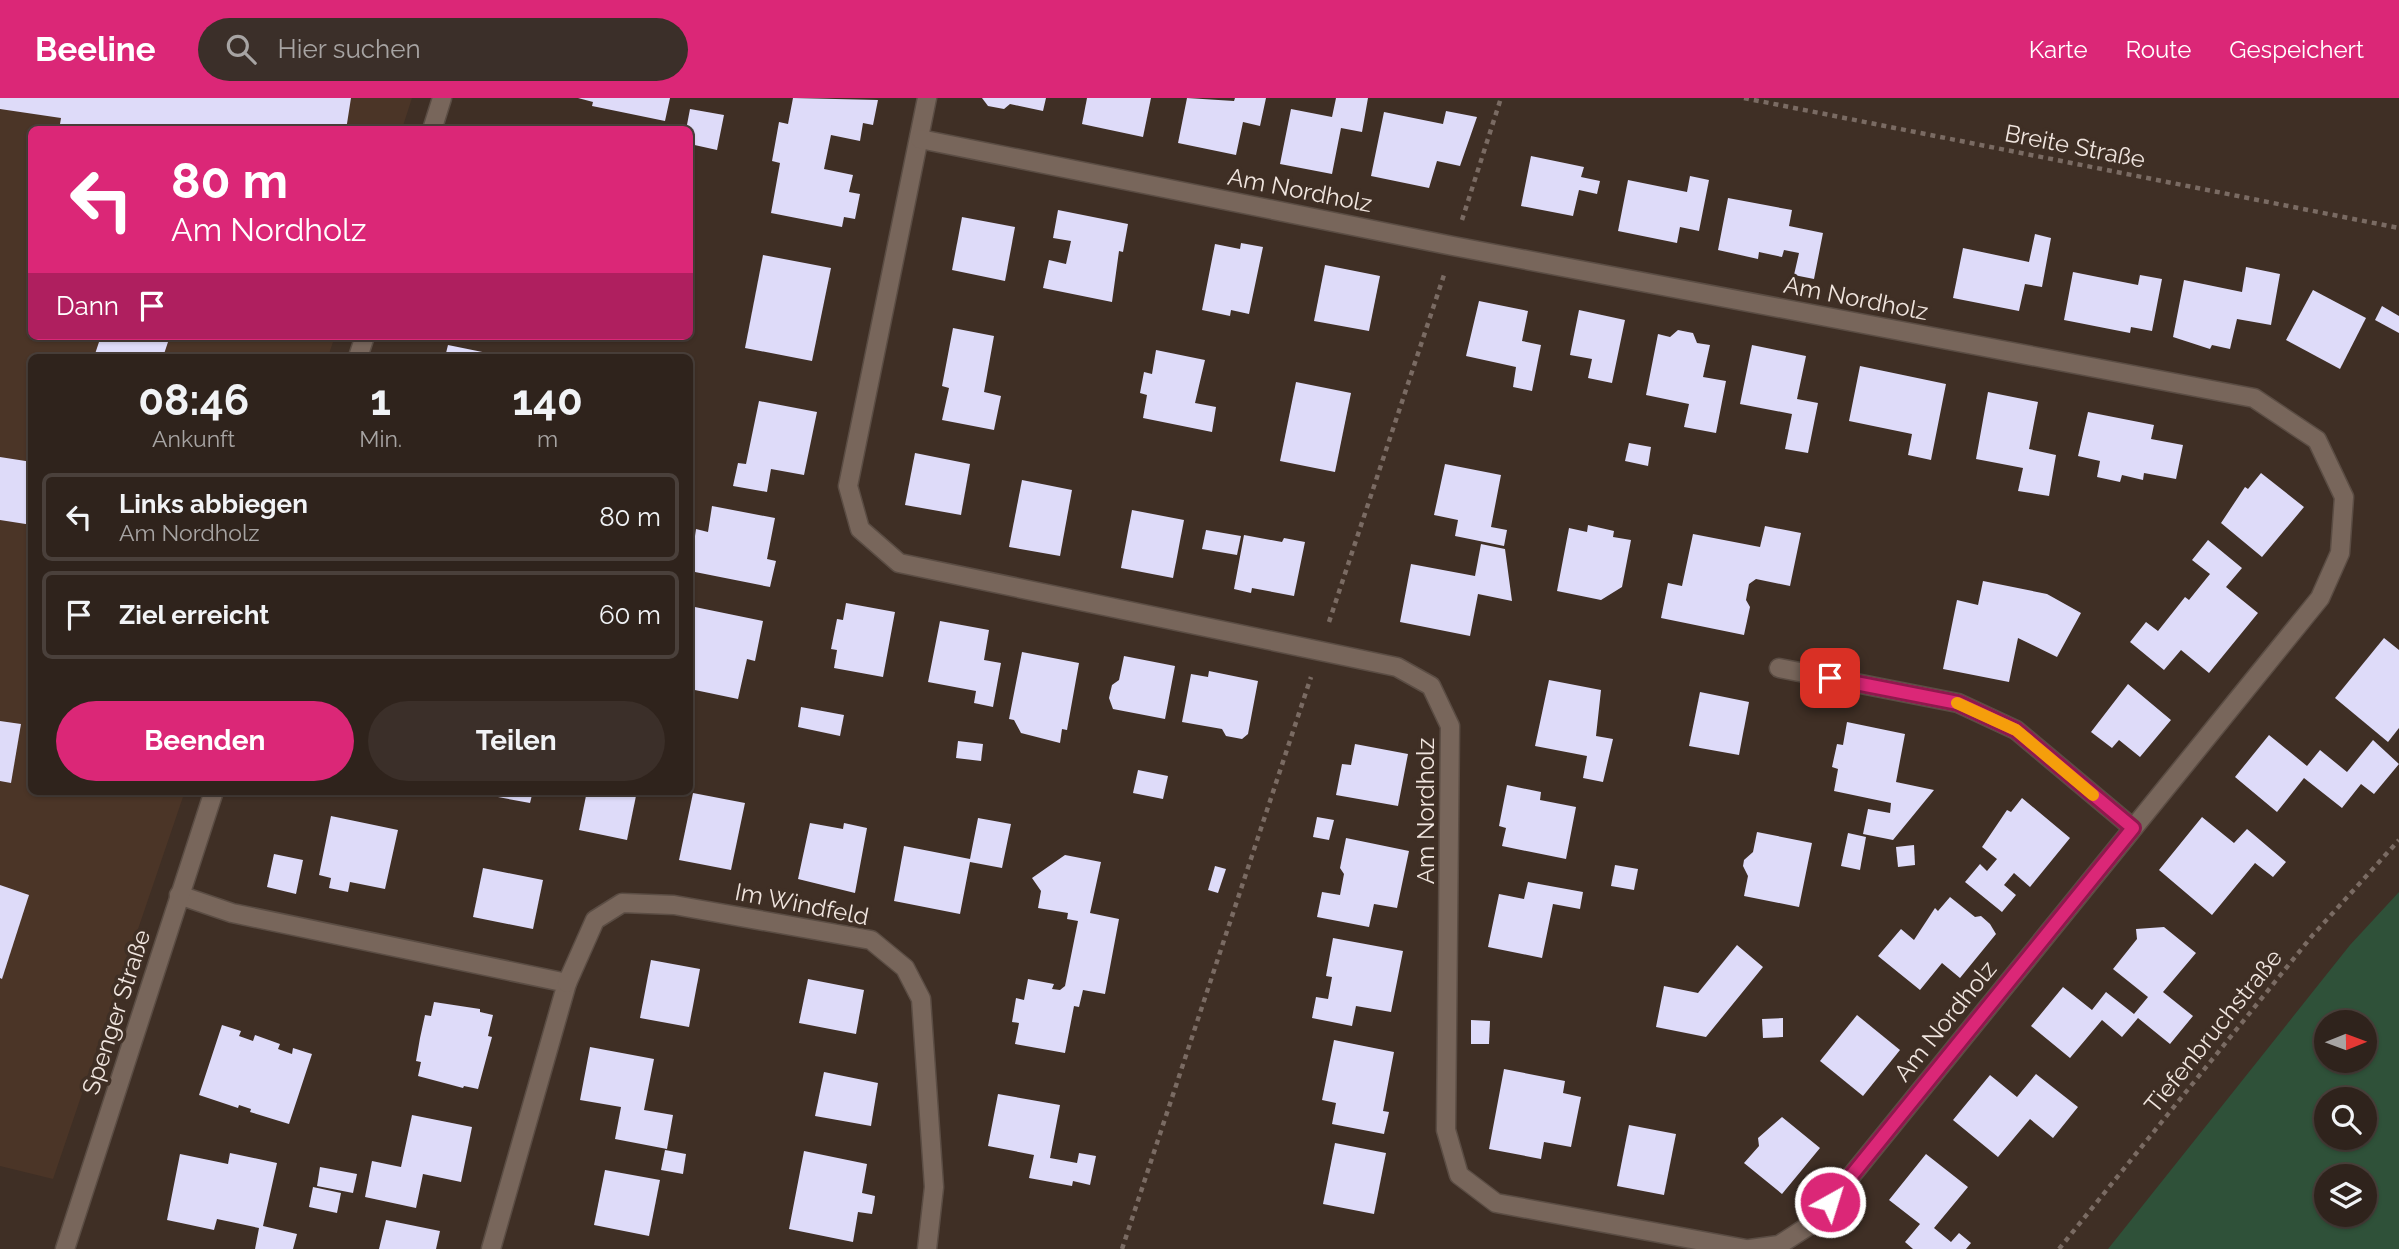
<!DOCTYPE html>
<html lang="de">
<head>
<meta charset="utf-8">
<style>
	body { margin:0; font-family:Raleway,sans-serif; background:#3b2f29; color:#f1f3f6; height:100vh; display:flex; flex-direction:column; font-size:26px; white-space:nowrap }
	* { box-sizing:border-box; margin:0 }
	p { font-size:23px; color:#a7a4a3 }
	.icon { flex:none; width:38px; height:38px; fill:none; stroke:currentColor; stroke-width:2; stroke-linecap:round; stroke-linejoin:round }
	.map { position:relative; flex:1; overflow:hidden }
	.panel { position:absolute; left:28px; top:256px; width:665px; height:441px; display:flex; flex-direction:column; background:#2f231c; border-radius:10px; box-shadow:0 2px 5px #0004,0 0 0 2px #4a403b }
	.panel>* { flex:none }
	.top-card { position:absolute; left:28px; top:28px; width:665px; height:214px; border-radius:10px; box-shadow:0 2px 5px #0004,0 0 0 2px #4a403b; background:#db2777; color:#fff; overflow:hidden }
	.needle { width:46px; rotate:89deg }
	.buttons { position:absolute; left:2314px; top:912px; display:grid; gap:14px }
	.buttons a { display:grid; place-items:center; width:63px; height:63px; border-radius:50%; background:#2f231c; box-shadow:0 2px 5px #0004,0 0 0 2px #4a403b; font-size:35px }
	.pin { position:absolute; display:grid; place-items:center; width:60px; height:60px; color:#fff; margin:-30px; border-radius:14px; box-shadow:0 4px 10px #0006 }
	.me { position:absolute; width:77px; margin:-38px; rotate:39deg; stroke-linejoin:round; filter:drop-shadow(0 0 5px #0008) }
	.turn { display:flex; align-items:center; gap:24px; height:147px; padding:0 28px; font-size:32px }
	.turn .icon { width:91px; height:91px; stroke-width:2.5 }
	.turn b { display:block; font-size:49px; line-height:60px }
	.then { display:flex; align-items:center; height:66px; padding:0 28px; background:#0003; gap:14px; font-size:26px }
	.eta { display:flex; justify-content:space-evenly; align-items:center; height:119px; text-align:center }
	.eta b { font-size:42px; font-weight:700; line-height:49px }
	.button { display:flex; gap:14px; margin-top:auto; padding:14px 28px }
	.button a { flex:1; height:80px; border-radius:42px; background:#db2777; color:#fff; font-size:28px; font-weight:700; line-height:80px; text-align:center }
	.button a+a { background:#3b2f29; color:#f1f3f6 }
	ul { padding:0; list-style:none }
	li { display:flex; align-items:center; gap:21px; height:88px; margin:0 14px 10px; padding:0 14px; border:4px solid #4a403b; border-radius:10px }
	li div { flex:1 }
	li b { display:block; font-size:26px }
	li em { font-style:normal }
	header { display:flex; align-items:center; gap:42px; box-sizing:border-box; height:98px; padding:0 35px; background:#db2777; color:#fff }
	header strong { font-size:33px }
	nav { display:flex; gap:38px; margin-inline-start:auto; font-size:24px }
	.search { width:490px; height:63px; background:#3b2f29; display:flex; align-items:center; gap:18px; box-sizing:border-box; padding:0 24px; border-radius:38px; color:#a7a4a3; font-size:26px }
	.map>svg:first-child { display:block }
	.built { fill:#4b3527 }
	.green { fill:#2f5139; fill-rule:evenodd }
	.building { fill:#dedbf9 }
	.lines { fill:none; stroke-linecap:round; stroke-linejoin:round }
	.street-casing { stroke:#5b4d44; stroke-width:21 }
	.secondary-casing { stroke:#5b4d44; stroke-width:21 }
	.path { stroke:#7a6b63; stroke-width:4.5; stroke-dasharray:5 5; stroke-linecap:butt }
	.street { stroke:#78665b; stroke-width:18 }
	.secondary { stroke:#78665b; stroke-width:18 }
	.route-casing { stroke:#8e194d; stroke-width:18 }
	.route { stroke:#db2777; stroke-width:12 }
	.slow { stroke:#f59e0b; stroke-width:12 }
	.labels { text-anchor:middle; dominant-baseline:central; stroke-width:7; stroke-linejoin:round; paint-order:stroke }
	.street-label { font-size:24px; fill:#f0e5df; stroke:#3f2f25 }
</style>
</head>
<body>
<header>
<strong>Beeline</strong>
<div class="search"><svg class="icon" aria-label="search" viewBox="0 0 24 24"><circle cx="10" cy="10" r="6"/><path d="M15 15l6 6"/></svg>Hier suchen</div>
<nav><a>Karte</a><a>Route</a><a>Gespeichert</a></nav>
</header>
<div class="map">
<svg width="2399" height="1151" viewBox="0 0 2399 1151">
	<rect width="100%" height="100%" fill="#3f2f25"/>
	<path class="built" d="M0 0H412L402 31 32 32V238H335L328 259H32V693H185L53 1081 0 1068Z"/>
	<path class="green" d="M2399 794V1151H2108L2350 847ZM2326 924H2364V962H2326ZM2326 1001H2364V1040H2326ZM2326 1078H2364V1116H2326Z"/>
	<g class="building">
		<path d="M0 0H351L346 32H59L61 20 0 11Z"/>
		<path d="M578 0H670L665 23 592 8 593 4Z"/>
		<path d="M793 0 878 2 873 27 863 25 860 43 831 37 824 71 853 77 849 94 860 96 855 121 844 119 842 129 771 115 780 65 772 63 779 24 788 26Z"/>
		<path d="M982 0H1046L1043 13 1010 6 1004 11 988 8Z"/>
		<path d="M1087 0H1151L1143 39 1082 26Z"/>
		<path d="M1187 0 1234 3 1235 0H1266L1260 28 1243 24 1236 57 1178 45Z"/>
		<path d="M1336 0H1368L1362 34 1341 30 1332 76 1280 66 1291 11 1332 19Z"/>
		<path d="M690 11 724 17 717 52 690 46V32H686Z"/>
		<path d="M1446 13 1477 19 1460 68 1437 63 1429 90 1371 78 1384 14 1443 26Z"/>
		<path d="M1531 58 1584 69 1581 79 1600 83 1597 96 1579 92 1573 118 1521 108Z"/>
		<path d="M1690 78 1709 82 1699 133 1680 129 1677 145 1618 133 1628 82 1687 94Z"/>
		<path d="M1728 100 1792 112 1789 128 1823 135 1814 181 1794 177 1799 155 1784 152 1782 159 1759 154 1758 161 1718 152Z"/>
		<path d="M1058 112 1128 126 1123 154 1119 153 1112 204 1043 190 1049 162 1066 166 1071 143 1053 140Z"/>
		<path d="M962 119 1015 129 1005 183 952 172Z"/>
		<path d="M2035 136 2051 140 2042 189 2025 186 2019 213 1953 200 1963 150 2029 164Z"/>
		<path d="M1241 145 1263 149 1249 216 1231 212 1230 218 1202 212 1215 146 1240 151Z"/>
		<path d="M763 157 831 170 812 263 745 250Z"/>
		<path d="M1325 167 1380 178 1369 233 1314 223Z"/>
		<path d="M2246 169 2280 176 2271 227 2237 221 2230 251 2212 247 2210 251 2173 239 2184 182 2242 194Z"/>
		<path d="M2073 174 2138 187 2140 177 2162 181 2152 233 2131 229 2130 235 2064 222Z"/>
		<path d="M2313 192 2366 220 2340 271 2286 242Z"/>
		<path d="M1479 203 1528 213 1522 243 1541 247 1532 293 1513 289 1516 269 1466 258Z"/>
		<path d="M2382 208 2399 218V235L2375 222Z"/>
		<path d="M1579 212 1625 222 1612 285 1588 280 1592 261 1570 257Z"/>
		<path d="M953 230 994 238 984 294 1001 298 994 332 942 322 949 290 942 288Z"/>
		<path d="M1678 232 1693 235 1697 245 1710 247 1703 279 1726 283 1716 335 1684 329 1689 306 1646 297 1658 236 1670 239Z"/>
		<path d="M101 238H170L163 259H94Z"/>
		<path d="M448 247 502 258V259H445Z"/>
		<path d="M1752 247 1806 258 1797 301 1818 305 1808 355 1785 351 1792 316 1740 306Z"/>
		<path d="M1156 252 1205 262 1195 305 1216 309 1212 334 1143 320 1147 297 1140 295 1144 274 1152 276Z"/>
		<path d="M1860 268 1946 286 1931 362 1908 357 1912 336 1849 323Z"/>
		<path d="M1296 284 1351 295 1335 374 1280 363Z"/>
		<path d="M1988 294 2038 304 2029 351 2056 357 2049 398 2018 393 2023 370 1976 361Z"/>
		<path d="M759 303 817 314 804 377 771 371 767 394 733 388 738 365 746 366Z"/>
		<path d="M2088 314 2154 327 2151 341 2183 347 2176 381 2144 375 2143 382 2122 377 2120 384 2097 379 2100 363 2078 358Z"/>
		<path d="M1629 345 1651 349 1648 368 1625 363Z"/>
		<path d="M915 355 970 366 961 417 905 407Z"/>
		<path d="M0 359 32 364V427L0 422Z"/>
		<path d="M1445 366 1501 377 1491 429 1507 432 1504 448 1455 438 1458 422 1434 417Z"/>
		<path d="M2261 375 2304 409 2262 459 2221 425 2245 389 2248 391Z"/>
		<path d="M1022 382 1072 392 1060 458 1009 449Z"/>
		<path d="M712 408 775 420 767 461 776 463 770 489 690 473 696 431 708 434Z"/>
		<path d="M1132 412 1184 422 1173 480 1121 470Z"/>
		<path d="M1588 427 1614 433 1613 439 1631 442 1622 489 1601 502 1557 493 1569 430 1587 434Z"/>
		<path d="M1765 428 1801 435 1790 488 1756 481 1749 486 1746 502 1750 509 1744 537 1661 520 1668 485 1682 488 1693 436 1760 449Z"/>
		<path d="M1206 432 1241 438 1237 457 1202 451Z"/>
		<path d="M1244 437 1282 444 1284 440 1305 444 1294 498 1252 490 1251 495 1234 491Z"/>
		<path d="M2208 442 2242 470 2226 489 2258 515 2209 575 2181 552 2164 572 2130 544 2146 524 2158 533 2185 499 2189 502 2210 476 2192 462Z"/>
		<path d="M1481 446 1505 451 1512 503 1478 496 1470 538 1400 524 1411 466 1475 478Z"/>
		<path d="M1983 483 2047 496 2081 515 2057 559 2018 540 2009 584 1943 571 1957 502 1978 507Z"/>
		<path d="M846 505 895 514 883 579 834 570 837 552 831 551 837 521 843 522Z"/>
		<path d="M690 508 763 523 755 563 747 561 738 601 690 591Z"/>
		<path d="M940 523 989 532 984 562 1001 565 993 609 974 605 976 593 928 584Z"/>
		<path d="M2384 540 2399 552V630L2388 644 2335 600Z"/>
		<path d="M1022 554 1079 565 1067 632 1062 631 1060 645 1021 635 1014 622 1009 621Z"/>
		<path d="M1124 558 1175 568 1165 621 1113 611 1109 600 1112 587 1119 582Z"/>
		<path d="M1209 573 1258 583 1248 636 1242 641 1226 638 1222 631 1182 624 1191 576 1208 579Z"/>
		<path d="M1549 582 1601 592 1596 638 1613 641 1603 684 1583 680 1587 658 1535 648Z"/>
		<path d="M2128 586 2171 622 2140 659 2119 642 2112 650 2091 634Z"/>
		<path d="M1700 594 1749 604 1739 657 1689 648Z"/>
		<path d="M801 609 844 617 840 638 798 629Z"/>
		<path d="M0 623 21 626 11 685 0 683Z"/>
		<path d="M1847 624 1905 636 1896 684 1934 692 1893 742 1863 736 1868 711 1890 715 1891 705 1834 693 1838 671 1832 669 1837 646 1843 647Z"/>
		<path d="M2269 637 2307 668 2320 652 2347 674 2373 642 2399 666 2374 696 2361 686 2342 710 2304 680 2277 714 2235 679Z"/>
		<path d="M958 643 983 646 981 663 956 660Z"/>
		<path d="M1355 646 1408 656 1398 708 1336 697 1342 666 1351 667Z"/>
		<path d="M1138 672 1168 678 1163 701 1133 695Z"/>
		<path d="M1507 687 1541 694 1540 702 1576 709 1566 761 1502 748 1506 730 1499 728Z"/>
		<path d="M482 693H533L530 705 482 696Z"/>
		<path d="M587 693H637L627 742 579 732Z"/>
		<path d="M693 695 745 705 731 772 679 762Z"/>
		<path d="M2022 700 2070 740 2030 789 2014 775 2004 787 2016 797 2002 814 1965 784 1980 766 1987 773 1997 761 1982 749 2007 712 2011 714Z"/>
		<path d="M331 718 398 732 385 791 350 784 348 794 329 790 331 780 319 777Z"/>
		<path d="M1317 719 1334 722 1329 742 1313 739Z"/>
		<path d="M2202 719 2234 745 2247 731 2286 764 2273 779 2255 765 2212 817 2159 772Z"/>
		<path d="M978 720 1011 726 1002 770 970 764 960 816 894 803 904 748 970 761Z"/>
		<path d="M810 725 843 731 844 725 867 730 855 795 798 781Z"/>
		<path d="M1757 734 1812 745 1799 809 1744 798 1748 778 1743 768 1744 762 1753 754Z"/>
		<path d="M1848 735 1866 739 1860 772 1841 768Z"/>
		<path d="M1346 740 1409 753 1397 810 1374 806 1369 829 1317 819 1322 794 1340 797 1344 776 1340 770Z"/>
		<path d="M1914 747 1915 767 1898 769 1896 749Z"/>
		<path d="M274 756 303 762 296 796 267 789Z"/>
		<path d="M1065 757 1101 764 1090 815 1119 821 1105 896 1083 892 1079 909 1074 908 1065 955 1015 946 1019 925 1012 924 1016 900 1024 902 1028 881 1054 886 1052 891 1060 892 1065 888 1078 823 1067 821 1068 815 1038 810 1041 793 1032 780Z"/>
		<path d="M1615 767 1638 771 1634 792 1611 788Z"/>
		<path d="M1215 768 1226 771 1218 795 1208 792Z"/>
		<path d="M483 770 543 782 533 831 473 819Z"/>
		<path d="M1528 784 1583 794 1580 811 1553 806 1542 860 1488 849 1499 796 1524 801Z"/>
		<path d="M0 787 29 797 2 881 0 880Z"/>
		<path d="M1950 799 1975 819 1981 818 1990 826 1996 836 1960 880 1942 865 1920 892 1878 858 1901 831 1914 842 1935 810 1938 813Z"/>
		<path d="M2164 829 2196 855 2163 894 2193 918 2170 946 2138 920 2122 939 2102 922 2070 960 2031 928 2063 889 2092 912 2106 894 2134 916 2148 899 2113 871 2137 841 2136 831Z"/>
		<path d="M1333 840 1403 853 1391 914 1356 908 1352 928 1312 920 1316 899 1328 901 1332 879 1326 878Z"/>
		<path d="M1737 847 1763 869 1706 939 1656 929 1664 888 1698 895Z"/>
		<path d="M651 862 700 871 689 929 640 920Z"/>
		<path d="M808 881 864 892 856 936 799 925Z"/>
		<path d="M434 904 480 911V914L493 917 488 938 492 939 478 991 464 988 463 990 418 978 421 964 416 963 420 940 425 917 431 918Z"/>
		<path d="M1857 917 1900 952 1863 998 1820 963Z"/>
		<path d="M1783 920V939L1763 940 1762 921Z"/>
		<path d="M1471 922 1490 923 1489 946H1471Z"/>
		<path d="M222 927 241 933 239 938 253 943 255 937 280 946 278 951 292 956 293 950 312 956 289 1026 250 1014 251 1011 239 1007 238 1010 199 997Z"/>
		<path d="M1334 942 1394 954 1383 1013 1389 1014 1384 1036 1332 1026 1336 1005 1322 1002Z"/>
		<path d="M590 949 654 961 644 1012 673 1017 667 1051 615 1041 621 1009 580 1002Z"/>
		<path d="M1504 971 1565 983 1563 995 1581 999 1571 1049 1544 1044 1541 1061 1489 1051Z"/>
		<path d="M824 974 878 985 871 1028 815 1018Z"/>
		<path d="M2036 976 2078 1009 2053 1040 2030 1021 1998 1059 1953 1022 1990 977 2017 999Z"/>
		<path d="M998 996 1060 1007 1050 1060 1077 1065 1079 1055 1096 1058 1090 1087 1073 1083 1072 1088 1029 1080 1034 1057 988 1048Z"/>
		<path d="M412 1017 472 1029 461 1084 423 1076 416 1110 365 1099 372 1063 401 1069Z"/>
		<path d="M1782 1019 1820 1050 1782 1096 1744 1065 1759 1048 1758 1040Z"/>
		<path d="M1629 1027 1676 1036 1664 1097 1617 1088Z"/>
		<path d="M1335 1045 1386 1055 1374 1116 1323 1106Z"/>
		<path d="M665 1052 686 1056 683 1076 661 1072Z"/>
		<path d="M804 1053 867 1066 862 1095 875 1098 874 1106 872 1116 858 1114 853 1144 789 1131Z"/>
		<path d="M230 1055 277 1065 263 1128 297 1136 293 1151H255L259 1130 217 1121 214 1132 167 1122 180 1056 228 1066Z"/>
		<path d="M1926 1056 1968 1089 1934 1130 1951 1144 1959 1135 1971 1145 1966 1151H1913L1905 1144 1920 1126 1889 1102Z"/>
		<path d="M320 1069 357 1076 353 1095 317 1088Z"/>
		<path d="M605 1072 660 1082 649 1138 594 1127Z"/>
		<path d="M313 1089 341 1095 337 1115 309 1109Z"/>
		<path d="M386 1122 440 1133 436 1151H379Z"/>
	</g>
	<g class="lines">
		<g class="street-casing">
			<g id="street">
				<path d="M927 0 848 388 860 431 899 465 1397 569 1431 588 1450 628 1446 1032 1459 1077 1496 1105 1746 1151"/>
				<path d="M920 41 1453 148 2254 300 2317 342 2344 399 2340 455 2320 500 1813 1125 1779 1147 1750 1151"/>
				<path d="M1779 570 1958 605 2016 632 2133 730"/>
				<path d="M179 797 232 815 567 885 491 1151"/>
				<path d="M567 885 595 822 622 805 674 807 871 842 905 870 921 901 934 1089 927 1151"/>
			</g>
		</g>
		<g class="secondary-casing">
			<g id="secondary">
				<path d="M432 32 442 0"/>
				<path d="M358 259 365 238"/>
				<path d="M65 1151 214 693"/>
			</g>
		</g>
		<g class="path">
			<path d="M1744 0 2399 130"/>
			<path d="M1462 122 1501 0"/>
			<path d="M1329 524 1445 174"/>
			<path d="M1122 1151 1311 579"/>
			<path d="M2059 1151 2312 838 2399 742"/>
		</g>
		<use href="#street" class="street"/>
		<use href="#secondary" class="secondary"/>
	</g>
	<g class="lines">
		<g class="route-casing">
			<path id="route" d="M1830 1104 2133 730 2016 632 1958 605 1830 580"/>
		</g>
		<use href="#route" class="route"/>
		<path class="slow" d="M1957 605 2016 632 2093 697"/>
	</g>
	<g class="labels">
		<g class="street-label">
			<text transform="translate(2075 48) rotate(11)">Breite Straße</text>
			<text transform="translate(1300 92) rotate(11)">Am Nordholz</text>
			<text transform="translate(1856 200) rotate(11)">Am Nordholz</text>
			<text transform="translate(1425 713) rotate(-90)">Am Nordholz</text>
			<text transform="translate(802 806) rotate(11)">Im Windfeld</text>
			<text transform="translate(116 914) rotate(-72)">Spenger Straße</text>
			<text transform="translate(1945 923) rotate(-51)">Am Nordholz</text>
			<text transform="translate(2213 933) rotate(-51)">Tiefenbruchstraße</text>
		</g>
	</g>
</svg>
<div class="buttons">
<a><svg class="needle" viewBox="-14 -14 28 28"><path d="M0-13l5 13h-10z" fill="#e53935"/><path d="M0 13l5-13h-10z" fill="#a7a4a3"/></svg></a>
<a><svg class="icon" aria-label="search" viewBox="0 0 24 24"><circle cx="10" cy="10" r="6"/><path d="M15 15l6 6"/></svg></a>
<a><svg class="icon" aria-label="layers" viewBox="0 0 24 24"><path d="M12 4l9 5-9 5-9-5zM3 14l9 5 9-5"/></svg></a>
</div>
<div class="pin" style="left:1830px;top:580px;background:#d93025"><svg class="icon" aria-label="arrive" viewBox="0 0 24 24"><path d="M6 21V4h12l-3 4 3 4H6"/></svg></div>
<svg class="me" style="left:1830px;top:1104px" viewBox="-20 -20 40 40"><circle r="17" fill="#db2777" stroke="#fff" stroke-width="3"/><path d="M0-11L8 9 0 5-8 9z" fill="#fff"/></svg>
<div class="top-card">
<div class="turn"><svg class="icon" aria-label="left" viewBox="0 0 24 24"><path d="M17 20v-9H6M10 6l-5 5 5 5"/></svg><div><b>80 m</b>Am Nordholz</div></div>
<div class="then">Dann<svg class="icon" aria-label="arrive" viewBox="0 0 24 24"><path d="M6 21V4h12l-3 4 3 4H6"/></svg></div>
</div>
<section class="panel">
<div class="eta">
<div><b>08:46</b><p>Ankunft</p></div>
<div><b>1</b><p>Min.</p></div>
<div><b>140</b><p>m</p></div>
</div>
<ul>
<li><svg class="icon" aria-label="left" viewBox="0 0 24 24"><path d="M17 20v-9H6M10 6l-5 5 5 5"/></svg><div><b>Links abbiegen</b><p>Am Nordholz</p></div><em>80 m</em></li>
<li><svg class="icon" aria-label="arrive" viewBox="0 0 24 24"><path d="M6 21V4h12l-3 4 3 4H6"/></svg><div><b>Ziel erreicht</b></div><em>60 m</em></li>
</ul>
<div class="button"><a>Beenden</a><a>Teilen</a></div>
</section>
</div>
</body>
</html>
